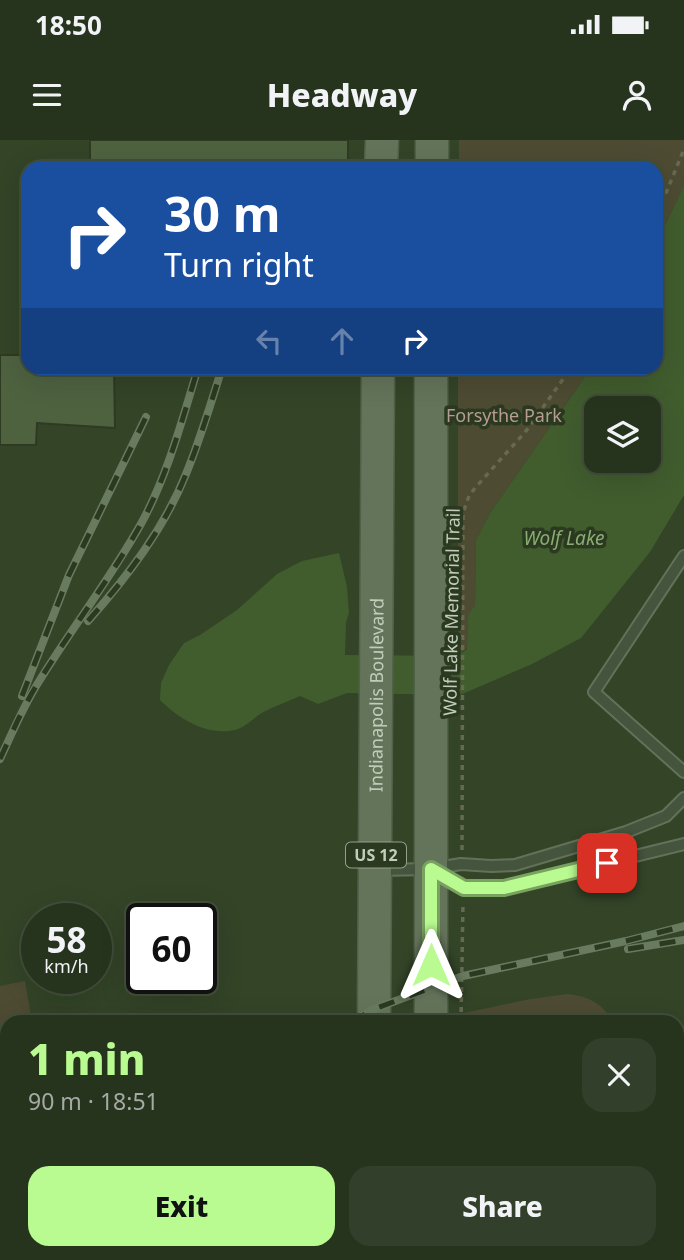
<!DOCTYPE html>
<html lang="en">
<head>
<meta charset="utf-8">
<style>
	body { margin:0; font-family:"Noto Sans",sans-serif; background:#323f2a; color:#f1f3f6; height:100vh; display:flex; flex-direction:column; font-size:26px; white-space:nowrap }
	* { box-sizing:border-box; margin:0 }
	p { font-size:23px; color:#a4aaa4 }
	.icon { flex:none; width:38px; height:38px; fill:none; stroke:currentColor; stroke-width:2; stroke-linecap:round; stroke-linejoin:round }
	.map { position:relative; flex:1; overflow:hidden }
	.side { position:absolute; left:0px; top:875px; width:684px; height:245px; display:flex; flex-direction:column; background:#26331d; border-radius:21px 21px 0 0; box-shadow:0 7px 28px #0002,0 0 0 2px #424e3b }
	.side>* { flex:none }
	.banner { position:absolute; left:21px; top:21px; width:642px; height:214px; border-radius:21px; box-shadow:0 7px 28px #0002,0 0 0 2px #424e3b; background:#1a4fa0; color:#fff; overflow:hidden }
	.buttons { position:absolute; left:584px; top:256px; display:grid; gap:14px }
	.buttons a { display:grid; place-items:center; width:77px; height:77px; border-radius:14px; background:#26331d; box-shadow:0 7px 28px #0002,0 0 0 2px #424e3b; font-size:35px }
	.speed { position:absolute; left:21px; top:763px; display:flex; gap:14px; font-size:35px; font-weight:700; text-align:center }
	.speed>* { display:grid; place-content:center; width:91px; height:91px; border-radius:50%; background:#26331d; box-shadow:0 7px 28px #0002,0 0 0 2px #424e3b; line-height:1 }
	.speed small { font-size:18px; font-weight:400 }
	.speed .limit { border:4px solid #111; border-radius:10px; background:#fff; color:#111 }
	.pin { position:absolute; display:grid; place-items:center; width:60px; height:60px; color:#fff; margin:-30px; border-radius:14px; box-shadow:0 4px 10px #0006 }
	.me { position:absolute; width:77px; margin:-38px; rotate:0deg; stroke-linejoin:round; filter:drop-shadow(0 0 5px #0008) }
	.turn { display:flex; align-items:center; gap:24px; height:147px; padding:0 28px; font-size:32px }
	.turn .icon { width:91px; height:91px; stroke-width:2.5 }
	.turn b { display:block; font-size:49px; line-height:60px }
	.lanes { display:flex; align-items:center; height:66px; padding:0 28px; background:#0003; justify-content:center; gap:35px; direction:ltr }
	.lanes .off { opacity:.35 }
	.round { display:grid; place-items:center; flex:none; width:74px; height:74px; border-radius:21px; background:#323f2a }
	.head { display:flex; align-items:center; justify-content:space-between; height:119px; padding:0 28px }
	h1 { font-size:42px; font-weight:800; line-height:52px; color:#b9fa91 }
	.button { display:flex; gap:14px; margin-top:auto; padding:14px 28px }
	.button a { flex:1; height:80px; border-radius:21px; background:#b9fa91; color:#111; font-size:28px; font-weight:800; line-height:80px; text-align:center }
	.button a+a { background:#323f2a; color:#f1f3f6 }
	.status { display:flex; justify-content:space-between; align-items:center; height:49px; padding:0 35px; background:#26331d; direction:ltr }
	.status svg { height:19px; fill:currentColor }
	header { display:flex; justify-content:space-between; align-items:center; height:91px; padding:0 28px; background:#26331d; font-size:32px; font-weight:800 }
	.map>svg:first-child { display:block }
	.green { fill:#4d4b32 }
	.water { fill:#415d2e; fill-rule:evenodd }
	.building { fill:#4e6240; stroke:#2c3b22; stroke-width:2 }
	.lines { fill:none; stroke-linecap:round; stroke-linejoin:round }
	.service-casing { stroke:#63715a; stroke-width:14 }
	.tertiary-casing { stroke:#63715a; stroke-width:30 }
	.primary-casing { stroke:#516048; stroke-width:35 }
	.path { stroke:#676a51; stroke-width:3.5; stroke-dasharray:5 5; stroke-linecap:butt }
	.service { stroke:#45543c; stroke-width:10 }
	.tertiary { stroke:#45543c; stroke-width:26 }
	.primary { stroke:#64745a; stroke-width:32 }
	.rail-casing { stroke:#697b5e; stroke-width:8 }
	.rail { stroke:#2a3920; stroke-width:5; stroke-dasharray:16; stroke-linecap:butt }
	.route-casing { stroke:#78a25e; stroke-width:18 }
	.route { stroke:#b9fa91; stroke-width:12 }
	.labels { text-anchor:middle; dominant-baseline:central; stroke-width:7; stroke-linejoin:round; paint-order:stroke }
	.shield { fill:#2a3920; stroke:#94a18b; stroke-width:2 }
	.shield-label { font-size:16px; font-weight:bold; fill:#c1cdb9 }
	.park-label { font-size:18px; fill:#b79c94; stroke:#2a3920 }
	.street-label { font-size:18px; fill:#c1cdb9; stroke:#2a3920 }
	.water-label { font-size:19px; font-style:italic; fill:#8aad72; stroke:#2a3920 }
</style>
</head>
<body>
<div class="status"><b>18:50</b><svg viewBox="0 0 49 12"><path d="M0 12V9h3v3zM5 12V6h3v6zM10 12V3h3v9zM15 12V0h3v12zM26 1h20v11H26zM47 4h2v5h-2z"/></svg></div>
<header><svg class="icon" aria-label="menu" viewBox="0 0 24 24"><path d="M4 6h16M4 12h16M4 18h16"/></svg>Headway<svg class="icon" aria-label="person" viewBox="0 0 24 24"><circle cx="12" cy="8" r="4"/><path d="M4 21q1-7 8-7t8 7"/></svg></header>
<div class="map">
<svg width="684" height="1120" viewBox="0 0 684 1120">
	<rect width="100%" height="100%" fill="#334427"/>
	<g class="green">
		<path d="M459 0H684V45L656 105V28H459Z"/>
		<path d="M458 228H591L490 373 476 400 475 465 468 476 467 508 458 516Z"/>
		<path d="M25 841 32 882H7V1109L0 1055V846Z"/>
		<path d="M567 854C591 857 599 862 614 882H450V876L530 859Z"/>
		<path d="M677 892 684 893V935L677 933Z"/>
		<path d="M677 985 684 987V1120H469V1113H677Z"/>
		<path d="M8 1113H92L88 1120H8Z"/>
	</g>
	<g class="water">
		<path d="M684 45V355L650 412 581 498 532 524 460 555 347 553 318 564 300 556C287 562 272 567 260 574 253 579 246 586 238 589 209 598 179 579 160 560L161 543 169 525 184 503 200 495 237 470 277 434 302 421 339 413 347 447 349 473 346 482 345 515 458 516 467 509 468 475 475 465 476 400 490 373 591 228H656V105ZM597 268H649V320H597Z"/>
		<path d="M530 1113H642V1120H525Z"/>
	</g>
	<g class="building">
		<rect x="90" y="0" width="258" height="28"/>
		<path d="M0 215H28V228H114L115 288 37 283 36 305H0Z"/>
	</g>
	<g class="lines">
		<g class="service-casing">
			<g id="service">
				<path d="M684 416 594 552 684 632"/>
				<path d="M377 730 431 729 461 724 491 726 515 725 626 692 666 676 684 658"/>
				<path d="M436 732 464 748H504L684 704"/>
				<path d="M299 1120V1113"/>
			</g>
		</g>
		<g class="tertiary-casing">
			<g id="tertiary">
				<path d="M677 946 684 947"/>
				<path d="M677 971 684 973"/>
			</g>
		</g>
		<g class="primary-casing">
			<g id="primary">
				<path d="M381 28 382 0"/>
				<path d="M432 28V0"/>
				<path id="s1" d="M374 882 378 228"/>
				<path d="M431 882V228"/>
				<path d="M378 1113V1120"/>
				<path d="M442 1120 443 1113"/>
			</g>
		</g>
		<g class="path">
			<path d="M656 71 664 58 684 9"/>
			<path d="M462 710 463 373 469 356 475 348 526 291 571 228"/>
			<path d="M461 882 463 763"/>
			<path d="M677 901 684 902"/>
		</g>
		<use href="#service" class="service"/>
		<use href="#tertiary" class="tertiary"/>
		<use href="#primary" class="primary"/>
		<g class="rail-casing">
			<g id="rail">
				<path d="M88 481C127 437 164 389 186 334 200 300 211 263 222 228"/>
				<path d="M22 556 69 435 146 277"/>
				<path d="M0 619C12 593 23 567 38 543 71 489 111 438 142 382 168 334 182 280 198 228"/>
				<path d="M628 809 684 800"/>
				<path d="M351 882 374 869 463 836 626 801 684 786"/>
				<path d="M97 1120 101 1113"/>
			</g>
		</g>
		<use href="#rail" class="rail"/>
	</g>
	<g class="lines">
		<g class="route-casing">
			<path id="route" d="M431 825V729L464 748H504L607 723"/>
		</g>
		<use href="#route" class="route"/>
	</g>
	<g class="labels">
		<rect class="shield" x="346" y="702.5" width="60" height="25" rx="5"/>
		<g class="shield-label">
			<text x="376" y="715">US 12</text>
		</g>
		<g class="park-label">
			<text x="504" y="275">Forsythe Park</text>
		</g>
		<g class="street-label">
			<text transform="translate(451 472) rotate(-89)">Wolf Lake Memorial Trail</text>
			<text stroke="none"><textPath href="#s1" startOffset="327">Indianapolis Boulevard</textPath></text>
		</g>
		<g class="water-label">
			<text x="564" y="398">Wolf Lake</text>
		</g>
	</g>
</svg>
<div class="buttons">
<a><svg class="icon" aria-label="layers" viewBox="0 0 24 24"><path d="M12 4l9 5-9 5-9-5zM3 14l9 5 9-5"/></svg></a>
</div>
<div class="speed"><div>58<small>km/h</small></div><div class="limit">60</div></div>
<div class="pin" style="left:607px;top:723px;background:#d93025"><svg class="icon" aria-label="arrive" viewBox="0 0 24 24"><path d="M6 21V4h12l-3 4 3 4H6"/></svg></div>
<svg class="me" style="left:431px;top:825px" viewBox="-20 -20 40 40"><path d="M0-17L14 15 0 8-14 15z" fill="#b9fa91" stroke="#fff" stroke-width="4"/></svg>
<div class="banner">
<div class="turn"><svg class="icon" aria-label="right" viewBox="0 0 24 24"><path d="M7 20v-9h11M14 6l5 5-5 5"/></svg><div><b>30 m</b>Turn right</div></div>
<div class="lanes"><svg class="icon off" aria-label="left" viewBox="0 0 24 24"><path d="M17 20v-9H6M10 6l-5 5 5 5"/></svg><svg class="icon off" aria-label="ahead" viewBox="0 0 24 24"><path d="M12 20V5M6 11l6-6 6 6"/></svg><svg class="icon" aria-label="right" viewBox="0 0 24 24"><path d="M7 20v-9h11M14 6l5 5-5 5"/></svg></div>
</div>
<section class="side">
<div class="head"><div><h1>1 min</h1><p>90 m · 18:51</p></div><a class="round"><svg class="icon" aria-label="close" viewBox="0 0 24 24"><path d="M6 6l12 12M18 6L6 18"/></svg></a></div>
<div class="button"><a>Exit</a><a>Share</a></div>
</section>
</div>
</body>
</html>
